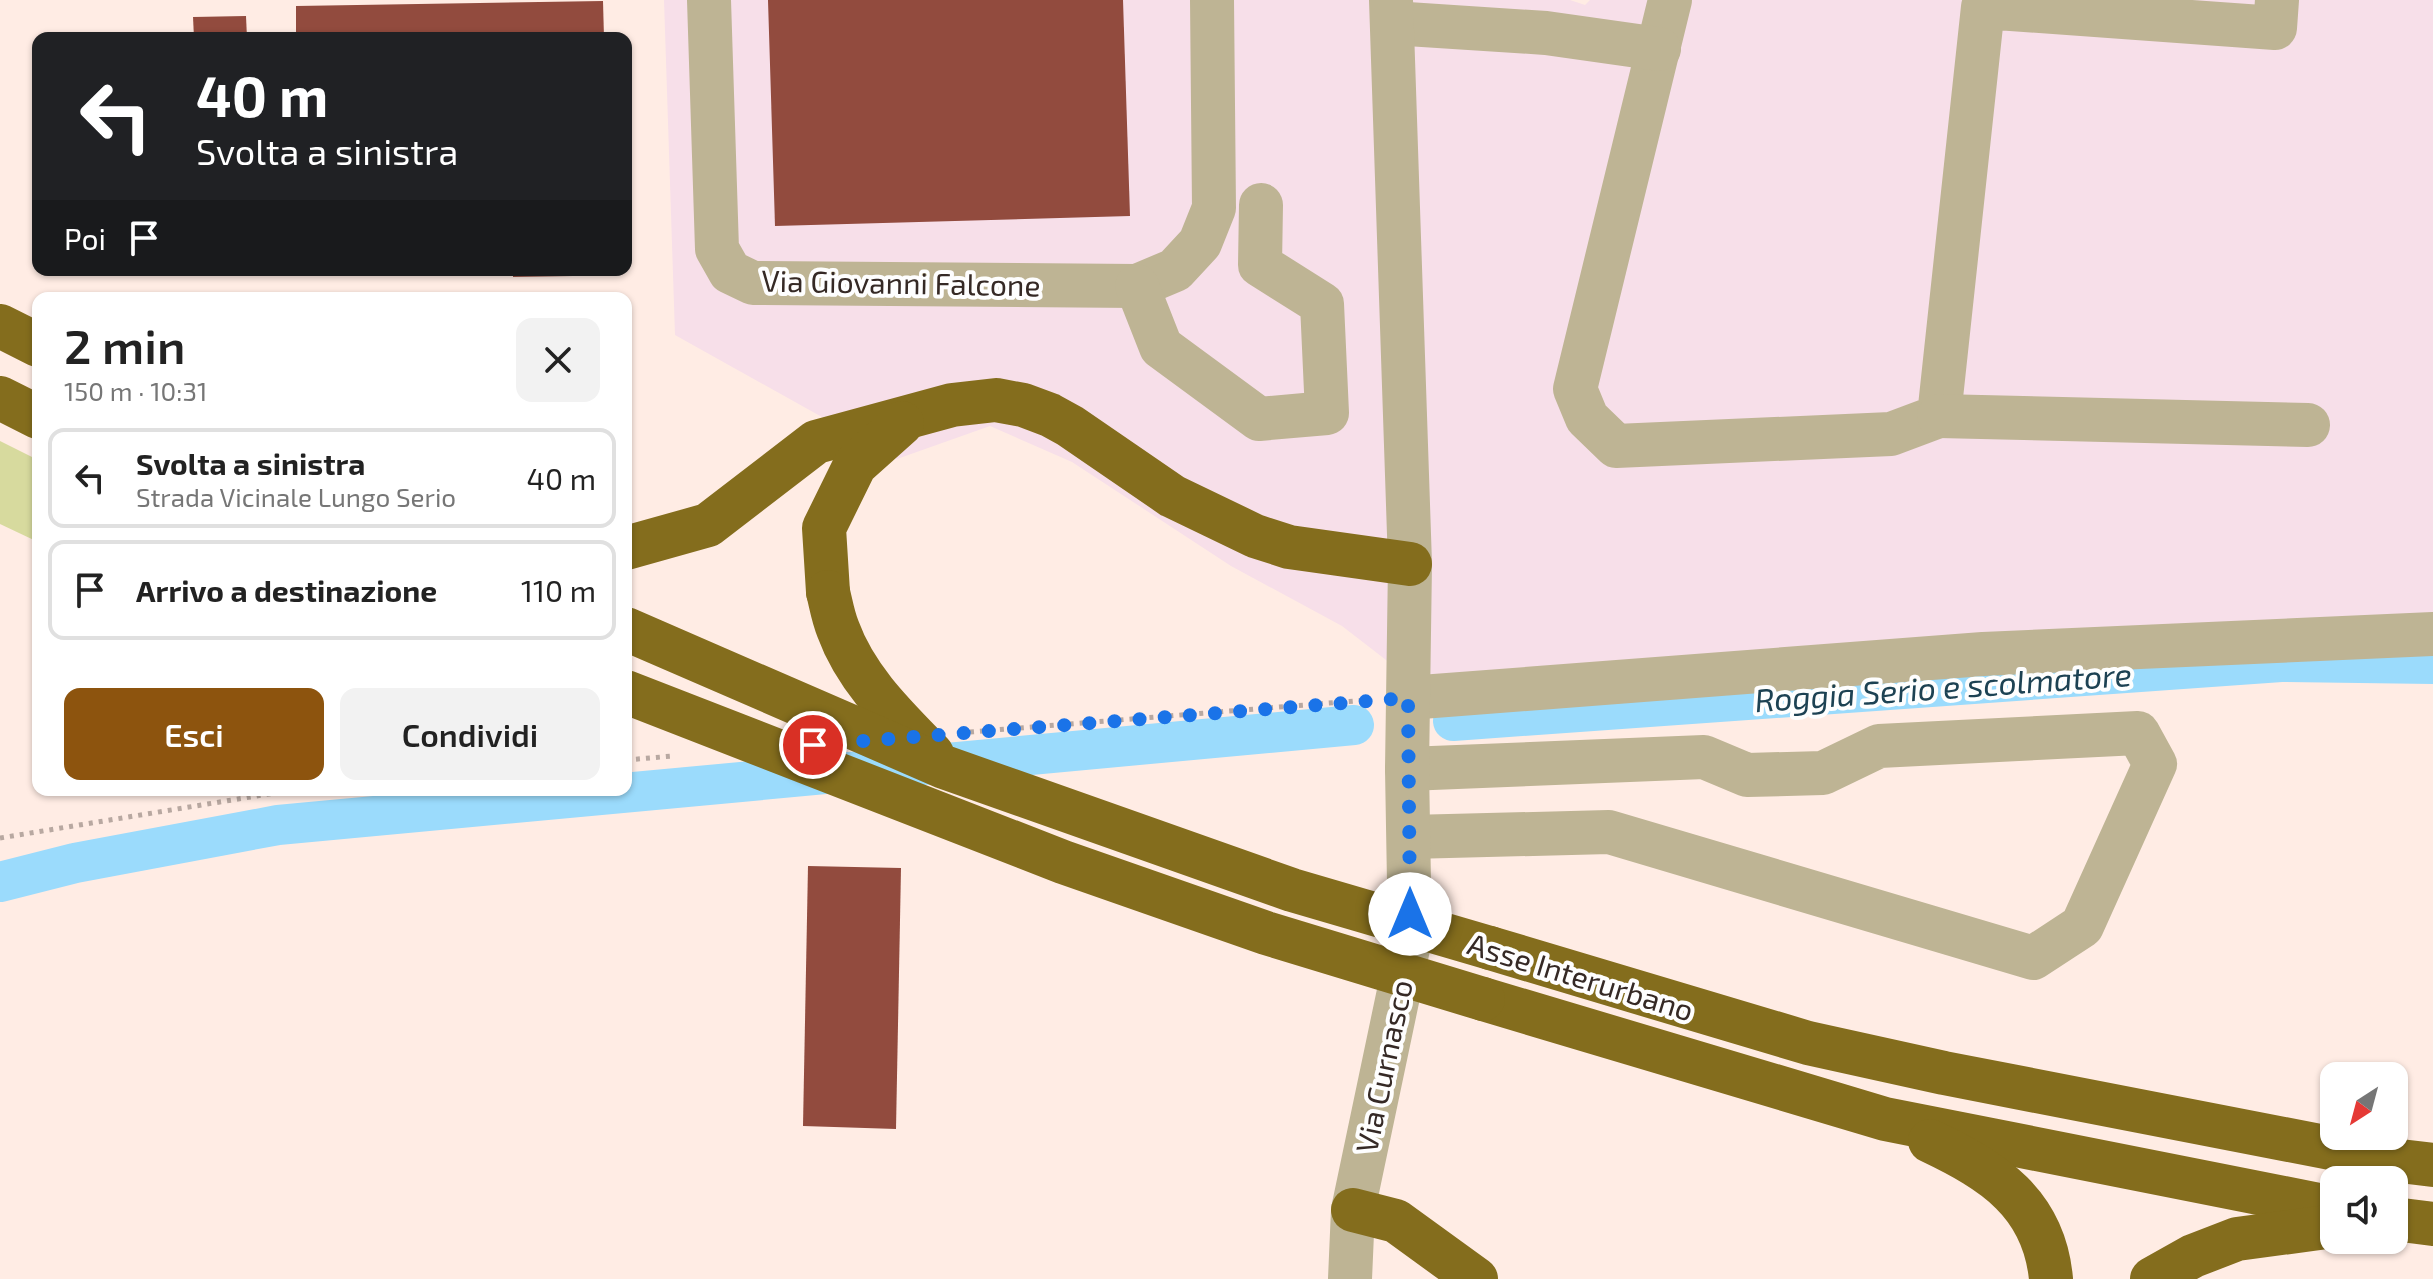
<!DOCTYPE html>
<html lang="it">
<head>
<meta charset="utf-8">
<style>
	body { margin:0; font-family:"Exo 2",sans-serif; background:#f2f2f2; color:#222; height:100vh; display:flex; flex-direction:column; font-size:30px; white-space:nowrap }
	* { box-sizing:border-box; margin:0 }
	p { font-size:26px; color:#767676 }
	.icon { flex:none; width:44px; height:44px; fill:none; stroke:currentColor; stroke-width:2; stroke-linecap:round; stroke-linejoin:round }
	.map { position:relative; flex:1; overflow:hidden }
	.sheet { position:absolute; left:32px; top:292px; width:600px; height:504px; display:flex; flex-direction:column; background:#fff; border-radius:16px; box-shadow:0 2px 6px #0004 }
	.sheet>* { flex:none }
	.guide { position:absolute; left:32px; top:32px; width:600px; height:244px; border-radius:16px; box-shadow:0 2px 6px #0004; background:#202124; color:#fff; overflow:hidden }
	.needle { width:52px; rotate:216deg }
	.buttons { position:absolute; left:2320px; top:1062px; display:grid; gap:16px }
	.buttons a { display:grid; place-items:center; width:88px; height:88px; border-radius:16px; background:#fff; box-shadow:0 2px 6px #0004; font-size:40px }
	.pin { position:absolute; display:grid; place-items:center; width:68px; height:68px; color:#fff; margin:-34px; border:4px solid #fff; border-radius:50%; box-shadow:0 2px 8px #0007 }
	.me { position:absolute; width:88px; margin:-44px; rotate:0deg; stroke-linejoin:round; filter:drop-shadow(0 0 6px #0008) }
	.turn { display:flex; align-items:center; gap:28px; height:168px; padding:0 32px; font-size:36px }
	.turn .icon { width:104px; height:104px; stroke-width:2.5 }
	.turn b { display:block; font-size:56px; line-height:68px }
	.then { display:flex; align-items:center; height:76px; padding:0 32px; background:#0003; gap:16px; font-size:30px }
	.round { display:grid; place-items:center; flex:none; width:84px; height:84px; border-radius:16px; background:#f2f2f2 }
	.headline { display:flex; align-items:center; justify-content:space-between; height:136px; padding:0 32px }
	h1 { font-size:48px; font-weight:600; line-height:60px }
	.button { display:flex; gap:16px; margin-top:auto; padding:16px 32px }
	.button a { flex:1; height:92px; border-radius:16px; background:#8d540e; color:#fff; font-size:32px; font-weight:600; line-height:92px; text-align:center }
	.button a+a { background:#f2f2f2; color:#222 }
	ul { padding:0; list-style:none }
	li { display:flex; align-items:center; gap:24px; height:100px; margin:0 16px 12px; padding:0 16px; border:4px solid #e0e0e0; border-radius:16px }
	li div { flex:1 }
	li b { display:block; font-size:30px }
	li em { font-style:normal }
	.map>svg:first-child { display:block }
	.industrial { fill:#f7dfe9 }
	.green { fill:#d7da9e }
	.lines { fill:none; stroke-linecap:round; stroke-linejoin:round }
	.canal { stroke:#9bdbfc; stroke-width:40 }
	.building { fill:#924b3e }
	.path { stroke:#b8a8a1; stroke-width:5; stroke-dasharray:4 6; stroke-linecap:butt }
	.minor { stroke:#beb494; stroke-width:44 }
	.highway { stroke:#846d1d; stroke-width:44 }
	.highway-bridge { stroke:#846d1d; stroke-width:44 }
	.route { stroke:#1a73e8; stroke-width:14; stroke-dasharray:0 25.2 }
	.labels { text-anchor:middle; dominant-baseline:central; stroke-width:8; stroke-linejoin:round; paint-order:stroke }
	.street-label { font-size:30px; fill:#352925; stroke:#fefefe }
	.water-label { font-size:32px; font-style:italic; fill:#1d4253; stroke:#fefefe }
</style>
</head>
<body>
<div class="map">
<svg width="2433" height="1279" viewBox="0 0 2433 1279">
	<rect width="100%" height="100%" fill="#ffece4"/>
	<path class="industrial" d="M664 0H1570L1585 5 1590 0H2433V646L1443 704 1342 626 1231 566 1072 462 990 426 897 459 675 335Z"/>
	<path class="green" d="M0 441 38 460V542L0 524Z"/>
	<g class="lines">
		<g class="canal">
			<path d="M1453 721 2281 662 2433 664"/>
			<path d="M0 882 75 863 278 825 1354 725"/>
		</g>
	</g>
	<g class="building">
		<path d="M768 0H1123L1130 216 775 226Z"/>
		<path d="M603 1 604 38H296V6Z"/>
		<path d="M246 16 247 38H194L193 17Z"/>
		<path d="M513 270H573V276L513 277Z"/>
		<path d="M808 866 901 868 896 1129 803 1126Z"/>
	</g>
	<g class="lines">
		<g class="path">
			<path d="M970 732 1367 700"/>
			<path d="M626 760 673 756"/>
			<path d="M0 838 293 790"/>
		</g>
		<g class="minor">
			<path d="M709 0 717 249 730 272 753 283 1137 286 1175 270 1200 243 1214 208 1212 0"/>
			<path d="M1670 0 1575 389 1587 418 1616 446 1891 434 1939 416 1983 7 2275 28 2277 0"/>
			<path d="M1392 23 1546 33 1659 49"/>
			<path d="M1137 286 1161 347 1259 419 1327 413 1322 304 1260 265 1261 205"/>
			<path d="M1939 416 2308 425"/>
			<path d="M1408 698 1983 654 2433 634"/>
			<path d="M1407 769 1704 757 1747 775 1823 773 1879 746 2138 733 2155 764 2082 926 2033 958 1609 832 1410 837"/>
			<path d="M1350 1279 1353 1210 1410 939 1407 769 1410 564 1391 0"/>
		</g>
		<g class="highway">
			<path d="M0 326 38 345"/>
			<path d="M0 398 38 417"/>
			<path d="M626 548 708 525 816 442 952 405 996 400 1023 405 1050 415 1070 426 1172 496 1255 536 1289 547 1410 564"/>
			<path d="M828 592 824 528 855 465 902 423"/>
			<path d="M1490 948 1808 1043 1944 1073 2392 1160 2433 1165"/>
			<path d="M1483 999 1885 1119 2334 1208"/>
			<path d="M1930 1141C1993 1171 2044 1203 2051 1279"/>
			<path d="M1353 1210 1396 1221 1476 1279"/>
			<path d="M2394 1219 2433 1224"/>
			<path d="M2152 1279 2193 1256 2237 1239 2334 1226"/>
		</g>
		<g class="highway-bridge">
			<path d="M828 592C831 604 833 617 838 629 856 679 896 717 932 754"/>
			<path d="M626 629 944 767 1292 890 1490 948"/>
			<path d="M626 692 1063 862 1266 933 1483 999"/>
		</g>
	</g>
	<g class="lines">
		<path class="route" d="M813 745 1408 698 1410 914"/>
	</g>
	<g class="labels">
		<g class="street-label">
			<text transform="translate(901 282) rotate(1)">Via Giovanni Falcone</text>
			<text transform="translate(1581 976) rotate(17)">Asse Interurbano</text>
			<text transform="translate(1383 1066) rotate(-78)">Via Curnasco</text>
		</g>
		<g class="water-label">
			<text transform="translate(1943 686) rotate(-4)">Roggia Serio e scolmatore</text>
		</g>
	</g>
</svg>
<div class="buttons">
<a><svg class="needle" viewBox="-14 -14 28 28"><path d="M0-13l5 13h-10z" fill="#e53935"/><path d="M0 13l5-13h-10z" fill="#767676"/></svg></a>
<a><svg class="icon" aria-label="sound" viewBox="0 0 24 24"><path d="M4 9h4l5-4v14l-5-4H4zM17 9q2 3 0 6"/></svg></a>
</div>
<div class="pin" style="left:813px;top:745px;background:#d93025"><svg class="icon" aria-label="arrive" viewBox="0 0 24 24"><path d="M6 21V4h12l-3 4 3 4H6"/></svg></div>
<svg class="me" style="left:1410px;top:914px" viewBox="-20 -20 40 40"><circle r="19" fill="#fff"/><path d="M0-13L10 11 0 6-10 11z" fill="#1a73e8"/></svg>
<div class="guide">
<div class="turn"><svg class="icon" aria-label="left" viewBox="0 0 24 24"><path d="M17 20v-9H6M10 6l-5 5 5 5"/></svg><div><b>40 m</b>Svolta a sinistra</div></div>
<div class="then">Poi<svg class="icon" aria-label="arrive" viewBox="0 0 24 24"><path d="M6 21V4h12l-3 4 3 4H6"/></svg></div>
</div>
<section class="sheet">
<div class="headline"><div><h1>2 min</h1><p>150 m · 10:31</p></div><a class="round"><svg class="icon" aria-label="close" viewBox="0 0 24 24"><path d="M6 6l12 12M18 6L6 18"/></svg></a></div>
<ul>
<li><svg class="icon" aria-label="left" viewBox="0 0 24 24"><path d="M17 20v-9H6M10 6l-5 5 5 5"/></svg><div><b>Svolta a sinistra</b><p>Strada Vicinale Lungo Serio</p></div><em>40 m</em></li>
<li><svg class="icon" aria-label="arrive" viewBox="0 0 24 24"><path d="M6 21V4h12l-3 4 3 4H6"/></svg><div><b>Arrivo a destinazione</b></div><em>110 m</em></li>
</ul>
<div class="button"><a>Esci</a><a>Condividi</a></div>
</section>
</div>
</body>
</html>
